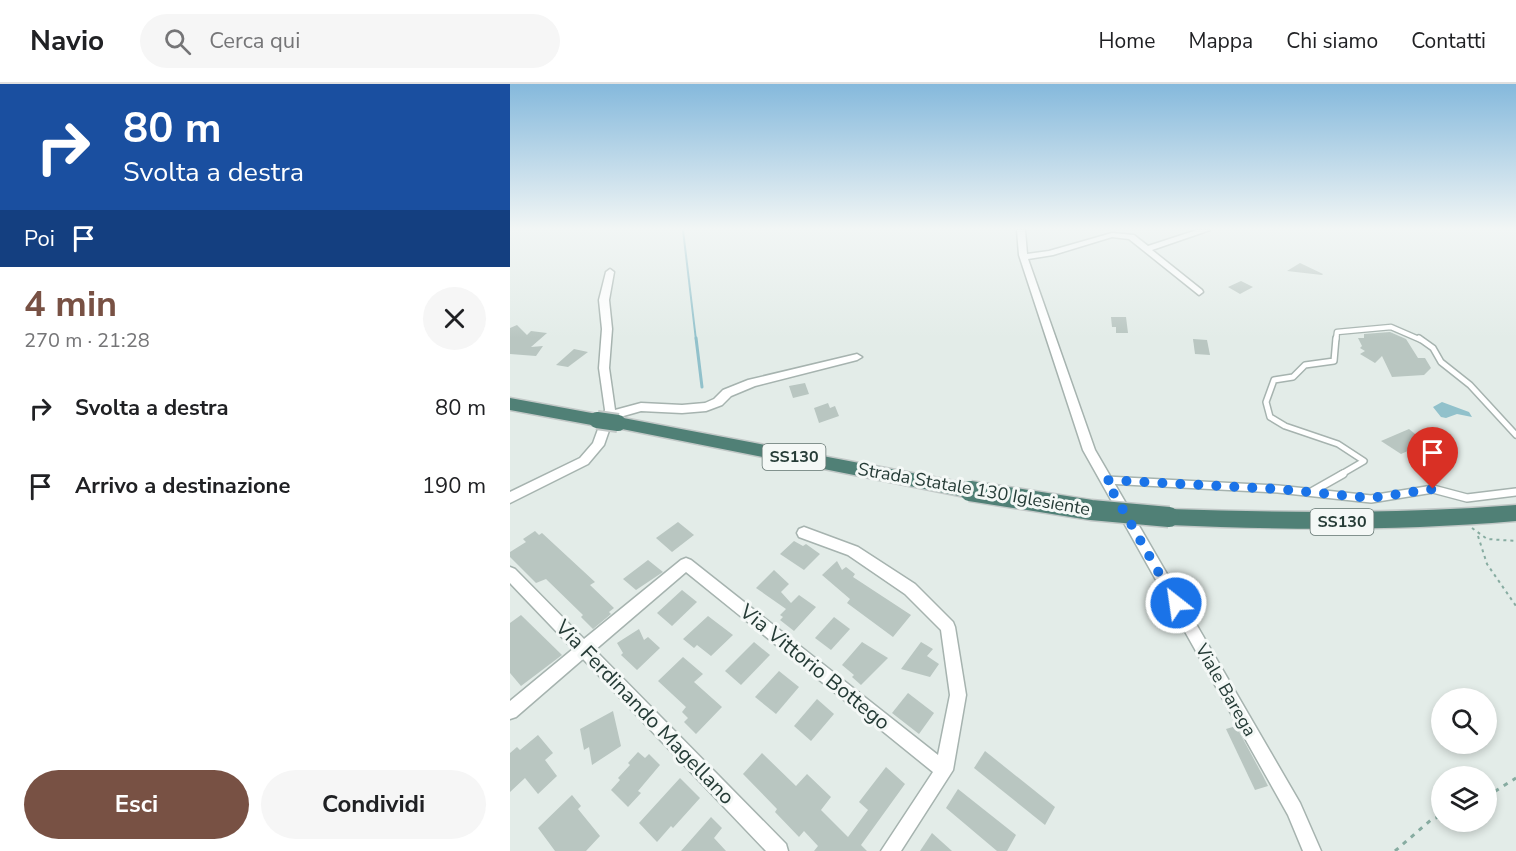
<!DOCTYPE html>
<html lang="it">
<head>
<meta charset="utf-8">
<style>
	body { margin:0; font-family:"Nunito Sans",sans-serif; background:#f6f6f6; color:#202124; height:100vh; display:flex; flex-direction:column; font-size:22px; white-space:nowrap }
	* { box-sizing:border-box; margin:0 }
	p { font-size:20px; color:#757577 }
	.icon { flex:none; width:33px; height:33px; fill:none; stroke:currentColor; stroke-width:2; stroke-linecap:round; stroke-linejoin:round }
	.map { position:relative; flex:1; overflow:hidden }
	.panel { display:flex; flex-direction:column; background:#fff; width:510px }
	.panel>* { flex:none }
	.hud { background:#1a4fa0; color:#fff; overflow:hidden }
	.controls { position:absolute; left:921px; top:604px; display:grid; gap:12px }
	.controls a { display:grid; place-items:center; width:66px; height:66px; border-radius:50%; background:#fff; box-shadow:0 3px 9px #0003; font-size:30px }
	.pin { position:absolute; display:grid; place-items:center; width:51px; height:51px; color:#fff; margin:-62px -26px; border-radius:50% 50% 50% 0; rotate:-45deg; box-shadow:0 0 6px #0007 }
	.pin .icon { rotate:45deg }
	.me { position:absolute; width:66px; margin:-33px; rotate:330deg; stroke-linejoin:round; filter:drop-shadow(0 0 4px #0008) }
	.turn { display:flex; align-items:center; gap:21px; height:126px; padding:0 24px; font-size:27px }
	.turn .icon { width:78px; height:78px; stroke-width:2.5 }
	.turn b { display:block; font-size:42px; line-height:51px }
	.then { display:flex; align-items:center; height:57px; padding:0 24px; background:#0003; gap:12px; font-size:22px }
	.round { display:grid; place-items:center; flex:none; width:63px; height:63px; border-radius:32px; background:#f6f6f6 }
	.overview { display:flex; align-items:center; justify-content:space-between; height:102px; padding:0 24px }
	h1 { font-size:36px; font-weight:700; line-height:45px; color:#785144 }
	.cta { display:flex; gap:12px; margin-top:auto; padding:12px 24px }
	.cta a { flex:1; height:69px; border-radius:36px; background:#785144; color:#fff; font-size:24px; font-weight:700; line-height:69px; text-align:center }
	.cta a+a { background:#f6f6f6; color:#202124 }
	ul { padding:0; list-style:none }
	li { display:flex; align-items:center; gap:18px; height:78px; padding:0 24px }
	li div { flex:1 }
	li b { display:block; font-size:22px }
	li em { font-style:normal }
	header { display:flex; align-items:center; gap:36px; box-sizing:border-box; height:84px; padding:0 30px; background:#fff; border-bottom:2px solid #e0e0e0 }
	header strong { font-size:28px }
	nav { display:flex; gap:33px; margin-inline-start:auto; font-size:21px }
	.search { width:420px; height:54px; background:#f6f6f6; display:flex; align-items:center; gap:15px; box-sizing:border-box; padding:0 21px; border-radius:33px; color:#757577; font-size:22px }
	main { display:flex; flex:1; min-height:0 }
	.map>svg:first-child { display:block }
	.water { fill:#91c1cb }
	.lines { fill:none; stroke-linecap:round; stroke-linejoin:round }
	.stream-far1 { stroke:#91c1cb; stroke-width:2 }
	.stream { stroke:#91c1cb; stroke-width:3 }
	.building { fill:#b9c6c1 }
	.service-far2-casing { stroke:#a6b3af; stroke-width:7 }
	.service-far1-casing { stroke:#a6b3af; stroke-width:8 }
	.service-casing { stroke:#a6b3af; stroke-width:10 }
	.minor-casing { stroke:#a6b3af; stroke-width:3 }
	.trunk-casing { stroke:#c2c8c7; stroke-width:3 }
	.path-far1 { stroke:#87aca1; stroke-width:2; stroke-dasharray:3 4; stroke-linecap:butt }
	.path { stroke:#87aca1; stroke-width:3; stroke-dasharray:4.5 6; stroke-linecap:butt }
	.service-far2 { stroke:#fff; stroke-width:4.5 }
	.service-far1 { stroke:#fff; stroke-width:5 }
	.service { stroke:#fff; stroke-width:7 }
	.minor { fill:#fff; fill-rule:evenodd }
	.trunk { fill:#508076; fill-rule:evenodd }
	.trunk-bridge-far1-casing { stroke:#c2c8c7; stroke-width:20; stroke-linecap:butt }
	.trunk-bridge-casing { stroke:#c2c8c7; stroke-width:23; stroke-linecap:butt }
	.trunk-bridge-far1 { stroke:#508076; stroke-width:16 }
	.trunk-bridge { stroke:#508076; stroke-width:20 }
	.route { stroke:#1a73e8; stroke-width:10; stroke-dasharray:0 18 }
	.labels { text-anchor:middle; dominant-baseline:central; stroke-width:6; stroke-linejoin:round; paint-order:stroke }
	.shield { fill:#f4f8f6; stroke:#637470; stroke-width:1.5 }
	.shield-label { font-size:16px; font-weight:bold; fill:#253b36 }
	.street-label { font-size:18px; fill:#253b36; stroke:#f4f8f6 }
	.near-street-label { font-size:21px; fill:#253b36; stroke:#f4f8f6 }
</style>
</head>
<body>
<header>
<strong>Navio</strong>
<div class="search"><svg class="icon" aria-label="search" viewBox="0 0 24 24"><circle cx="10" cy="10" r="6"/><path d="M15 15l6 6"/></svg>Cerca qui</div>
<nav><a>Home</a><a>Mappa</a><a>Chi siamo</a><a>Contatti</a></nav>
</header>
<main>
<section class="panel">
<div class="hud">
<div class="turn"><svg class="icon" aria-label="right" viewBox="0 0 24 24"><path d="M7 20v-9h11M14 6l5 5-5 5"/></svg><div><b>80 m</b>Svolta a destra</div></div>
<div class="then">Poi<svg class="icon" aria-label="arrive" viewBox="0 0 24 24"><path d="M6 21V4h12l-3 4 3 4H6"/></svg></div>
</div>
<div class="overview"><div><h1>4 min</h1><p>270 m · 21:28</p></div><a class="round"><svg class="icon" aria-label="close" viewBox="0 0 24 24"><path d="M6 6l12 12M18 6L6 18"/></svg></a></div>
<ul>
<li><svg class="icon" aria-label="right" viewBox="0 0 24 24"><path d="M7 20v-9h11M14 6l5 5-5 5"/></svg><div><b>Svolta a destra</b></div><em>80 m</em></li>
<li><svg class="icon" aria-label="arrive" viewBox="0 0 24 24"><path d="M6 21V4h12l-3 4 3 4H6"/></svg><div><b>Arrivo a destinazione</b></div><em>190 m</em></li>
</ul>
<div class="cta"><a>Esci</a><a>Condividi</a></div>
</section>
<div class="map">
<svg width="1006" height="767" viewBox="0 0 1006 767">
	<rect width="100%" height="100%" fill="#e3ece8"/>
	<path class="water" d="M932 318 959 328 962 333 947 330 936 334 931 333 923 323Z"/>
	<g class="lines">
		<path class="stream-far1" d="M173 146 186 256"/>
		<path class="stream" d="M186 254 192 303"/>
	</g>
	<g class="building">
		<path d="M790 179 813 190 812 191 777 187Z"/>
		<path d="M731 197 743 203 730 210 718 203Z"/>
		<path d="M601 233H616L618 249H606V243H602Z"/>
		<path d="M7 241 17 251 21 247 37 249 21 263 33 262 26 272 0 270V244Z"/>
		<path d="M880 248 896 255 908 274H915L921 284 914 291 882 293 872 272 865 279 850 270 855 267 850 264 852 262 848 254H854V250Z"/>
		<path d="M683 255 697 256 700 271 685 270Z"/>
		<path d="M64 265 78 268 58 283 46 281Z"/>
		<path d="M295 299 299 310 283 314 279 302Z"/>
		<path d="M318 319 320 324 325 322 329 332 309 339 304 324Z"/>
		<path d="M899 345 916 359 891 370 871 357Z"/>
		<path d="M168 438 184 451 162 468 146 454Z"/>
		<path d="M25 447 29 451 32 449 85 498 80 501 104 524 99 528 101 530 83 545 71 533 73 531 36 495 26 499 0 473V468L16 458 13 455Z"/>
		<path d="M284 457 293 462 296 460 310 470 294 486 270 470Z"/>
		<path d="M138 476 153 488 126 506 113 495Z"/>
		<path d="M327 477 332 486 336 483 345 490 343 493 401 531 383 553 337 519 340 515 312 491Z"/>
		<path d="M264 486 279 500 271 508 281 519 289 511 306 523 284 547 270 536 273 533 270 531 276 525 246 504Z"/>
		<path d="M172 506 187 518 162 542 147 529Z"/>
		<path d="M11 531 52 571 11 602 0 589V539Z"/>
		<path d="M198 532 223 551 201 572 187 561 184 564 173 555Z"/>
		<path d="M324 533 340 545 321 566 305 554Z"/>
		<path d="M129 545 134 556 138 553 150 564 127 586 111 571 113 569 107 559Z"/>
		<path d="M244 558 260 571 231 601 215 587Z"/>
		<path d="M352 558 378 574 351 601 342 593 344 591 332 581Z"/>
		<path d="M411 558 423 565 417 572 429 580 420 593 391 585Z"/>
		<path d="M173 573 193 590 184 598 212 623 186 650 174 638 178 634 172 628 176 623 148 597Z"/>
		<path d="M269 587 289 603 266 630 245 613Z"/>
		<path d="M398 609 424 629 409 650 382 629Z"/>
		<path d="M307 615 324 630 301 657 284 642Z"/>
		<path d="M103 627 111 662 82 681 79 663 74 666 70 645Z"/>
		<path d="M726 642 753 692 758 702 745 706 716 645Z"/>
		<path d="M28 651 43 669 35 676 47 692 28 710 15 694 0 708V669L7 663 10 666Z"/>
		<path d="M475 667 545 723 535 741 464 684Z"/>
		<path d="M128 668 135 674 139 670 150 681 128 707 131 709 118 723 101 706 110 696 108 694 120 681 118 679Z"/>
		<path d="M252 669 286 702 297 690 321 713 311 726 338 753 358 726 349 718 376 683 395 700 351 761 357 767H304L308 762 294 747 289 753 265 728 267 725 233 690Z"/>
		<path d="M170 694 190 714 163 744 161 742 147 758 129 739Z"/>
		<path d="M448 705 506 751 497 767H487L436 724Z"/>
		<path d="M62 711 71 722 68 725 90 752 76 767H45L28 744Z"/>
		<path d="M201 733 212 744 204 754 216 767H171Z"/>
		<path d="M422 749 442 767H410Z"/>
	</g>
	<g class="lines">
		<g class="service-far2-casing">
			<path id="service-far2" d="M826 256 827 248 881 243 911 256"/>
		</g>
		<g class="service-far1-casing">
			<g id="service-far1">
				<path d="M826 254 824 277 795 281 783 293 764 296 756 318 760 333 775 342 828 360 854 377 830 391"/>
				<path d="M909 254 923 264 931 278 960 301 1006 351"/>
			</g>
		</g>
		<g class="service-casing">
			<g id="service">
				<path d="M596 396 768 405 861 415 923 405 957 414 1006 408"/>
				<path d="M803 407 833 390"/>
			</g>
		</g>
		<g class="minor-casing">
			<g id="minor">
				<path d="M507 146H515L517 170 539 167 602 149 624 151 638 162 687 146H700L642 166 692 206 693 208 689 211 619 155 602 153 543 171 518 175 585 366 790 719 811 767H793L778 731 573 366 509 171Z"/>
				<path d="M100 185 104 188 99 216 102 245 99 284 105 326 131 319 172 321 195 319 204 315 213 306 238 296 347 270 352 273 347 276 245 302 221 312 212 321 196 327 172 329 131 327 103 335 94 361 78 380 0 419V408L70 374 83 359 95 326 89 284 92 245 89 216 96 188Z"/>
				<path d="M294 443 348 463 405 500 443 538 445 543 456 611 443 686 391 767H371L423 688 176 488 85 566 276 760 278 767H256L73 575 6 633 0 635V617L63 565 0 499V483L5 485 74 555 171 476 176 474 181 476 428 671 440 611 431 546 395 510 338 471 289 453 287 449 289 445Z"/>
			</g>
		</g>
		<g class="trunk-casing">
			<g id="trunk">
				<path d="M0 314 87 330 93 332 95 336 93 340 87 342 0 326Z"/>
				<path d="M108 333 460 400 467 402 469 407 467 412 460 414 102 343 100 339 102 335Z"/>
				<path d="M1006 421V437C890 447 775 446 659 441L652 439 649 433 652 427 659 425C775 429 890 430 1006 421Z"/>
			</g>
		</g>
		<g class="path-far1">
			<path d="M962 444 977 455 1006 457"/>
			<path d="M968 452 977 480 1006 522"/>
		</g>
		<g class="path">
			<path d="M976 713 1006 694"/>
			<path d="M885 767 922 735 932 732"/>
		</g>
		<use href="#service-far2" class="service-far2"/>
		<use href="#service-far1" class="service-far1"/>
		<use href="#service" class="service"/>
		<use href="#minor" class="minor"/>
		<use href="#trunk" class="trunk"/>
		<g class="trunk-bridge-far1-casing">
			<path id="trunk-bridge-far1" d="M87 336 108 339"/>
		</g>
		<g class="trunk-bridge-casing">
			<path id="trunk-bridge" d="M460 407 581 426 659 433"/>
		</g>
		<use href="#trunk-bridge-far1" class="trunk-bridge-far1"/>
		<use href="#trunk-bridge" class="trunk-bridge"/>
	</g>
	<linearGradient id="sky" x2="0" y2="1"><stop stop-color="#85b9dc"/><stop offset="0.57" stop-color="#f2f6f5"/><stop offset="1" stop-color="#f2f6f5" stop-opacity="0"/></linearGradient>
	<rect width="1006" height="254" fill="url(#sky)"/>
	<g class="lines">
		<path class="route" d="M666 519 596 396 768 405 861 414 923 405"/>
	</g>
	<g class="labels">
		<g class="shield">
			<rect x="252.5" y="360" width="63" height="26" rx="4.5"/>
			<rect x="800.5" y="425" width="63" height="26" rx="4.5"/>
		</g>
		<g class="shield-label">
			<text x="284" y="373">SS130</text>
			<text x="832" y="438">SS130</text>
		</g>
		<g class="street-label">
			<text transform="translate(464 405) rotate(10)">Strada Statale 130 Iglesiente</text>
			<text transform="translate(716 606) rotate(60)">Viale Barega</text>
		</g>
		<g class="near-street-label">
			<text transform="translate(305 583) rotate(39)">Via Vittorio Bottego</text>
			<text transform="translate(135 628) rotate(46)">Via Ferdinando Magellano</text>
		</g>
	</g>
</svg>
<div class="controls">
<a><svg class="icon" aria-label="search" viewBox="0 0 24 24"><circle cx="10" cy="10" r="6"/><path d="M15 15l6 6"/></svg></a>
<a><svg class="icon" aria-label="layers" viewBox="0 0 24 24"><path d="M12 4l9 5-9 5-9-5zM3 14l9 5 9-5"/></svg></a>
</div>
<div class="pin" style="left:923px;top:405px;background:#d93025"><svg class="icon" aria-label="arrive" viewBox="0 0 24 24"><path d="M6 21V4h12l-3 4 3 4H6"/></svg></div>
<svg class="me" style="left:666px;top:519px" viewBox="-20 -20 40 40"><circle r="17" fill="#1a73e8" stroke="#fff" stroke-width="3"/><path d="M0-11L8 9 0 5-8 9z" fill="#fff"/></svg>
</div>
</main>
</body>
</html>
